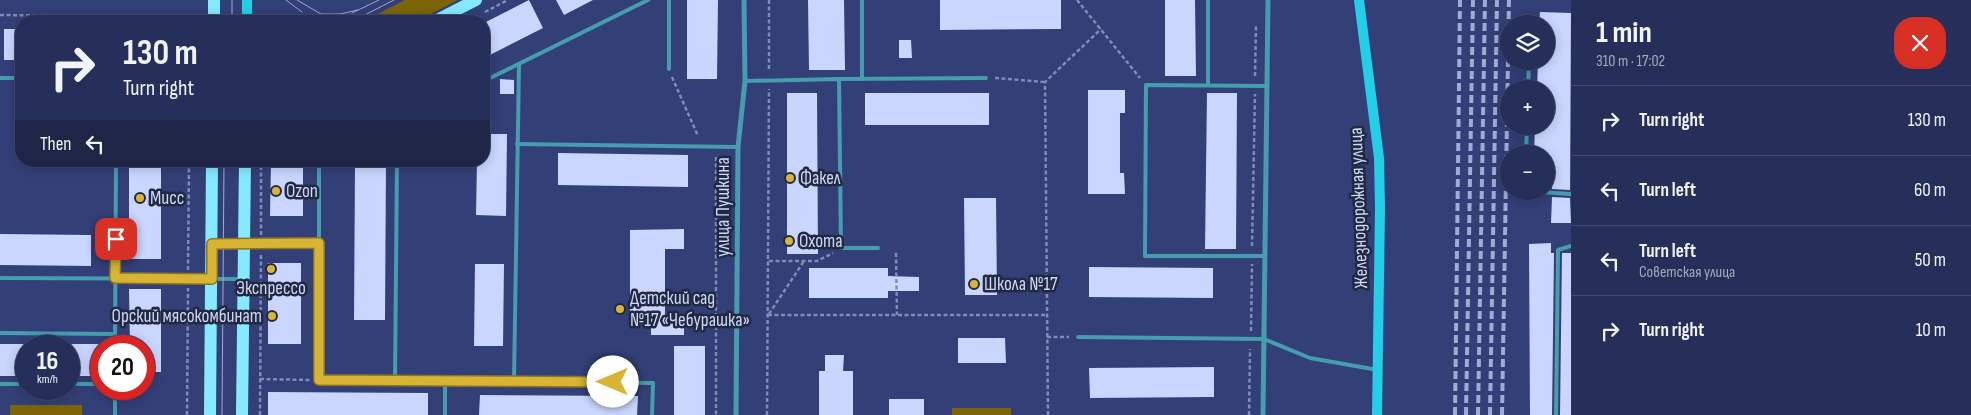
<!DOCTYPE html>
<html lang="en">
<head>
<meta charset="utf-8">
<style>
	body { margin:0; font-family:"Sofia Sans Condensed",sans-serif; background:#2e375f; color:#f1f3f6; height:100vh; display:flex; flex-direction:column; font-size:19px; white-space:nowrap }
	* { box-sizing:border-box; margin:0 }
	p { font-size:16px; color:#a4a9ba }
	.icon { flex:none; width:28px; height:28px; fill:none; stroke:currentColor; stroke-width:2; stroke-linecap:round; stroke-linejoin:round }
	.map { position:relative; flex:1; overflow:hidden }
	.side { display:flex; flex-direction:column; background:#262f59; width:400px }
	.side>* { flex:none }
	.top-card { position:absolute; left:15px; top:15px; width:475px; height:152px; border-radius:20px; box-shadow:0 2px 12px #0003,0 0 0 1px #424a6f; background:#262f59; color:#f1f3f6; overflow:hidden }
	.fabs { position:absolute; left:1500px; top:15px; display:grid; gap:10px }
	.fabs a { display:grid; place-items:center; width:55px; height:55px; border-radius:50%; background:#262f59; box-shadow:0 2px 12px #0003,0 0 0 1px #424a6f; font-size:25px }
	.speed { position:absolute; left:15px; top:335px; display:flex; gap:10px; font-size:25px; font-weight:700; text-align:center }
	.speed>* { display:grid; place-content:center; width:65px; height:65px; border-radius:50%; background:#262f59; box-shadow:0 2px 12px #0003,0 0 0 1px #424a6f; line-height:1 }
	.speed small { font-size:12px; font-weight:400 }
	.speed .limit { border:8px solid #d22; background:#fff; color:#111 }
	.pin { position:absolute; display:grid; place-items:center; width:42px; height:42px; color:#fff; margin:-21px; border-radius:10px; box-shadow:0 2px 8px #0006 }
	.me { position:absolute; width:55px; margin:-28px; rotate:270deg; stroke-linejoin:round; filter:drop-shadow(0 0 4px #0008) }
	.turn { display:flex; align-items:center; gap:18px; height:105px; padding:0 25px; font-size:22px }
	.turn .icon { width:65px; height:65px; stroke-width:2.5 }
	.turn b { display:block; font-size:35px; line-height:42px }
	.then { display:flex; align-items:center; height:48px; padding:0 25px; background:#0003; gap:10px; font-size:19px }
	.round { display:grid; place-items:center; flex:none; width:52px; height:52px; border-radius:20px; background:#2e375f }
	.head { display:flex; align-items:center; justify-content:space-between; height:85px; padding:0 25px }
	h1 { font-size:30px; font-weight:700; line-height:38px }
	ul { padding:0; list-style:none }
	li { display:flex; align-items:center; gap:15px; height:70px; padding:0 25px; border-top:1px solid #424a6f }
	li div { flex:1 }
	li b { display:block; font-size:19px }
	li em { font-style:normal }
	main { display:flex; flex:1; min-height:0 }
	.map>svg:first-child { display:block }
	.green { fill:#7c6409 }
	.building { fill:#cad6fe }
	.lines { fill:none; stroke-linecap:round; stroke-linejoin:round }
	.path { stroke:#808bb7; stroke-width:2.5; stroke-dasharray:4 2.5; stroke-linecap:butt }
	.service { stroke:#459dae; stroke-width:4 }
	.minor { stroke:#459dae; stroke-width:5 }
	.secondary { stroke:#23cee9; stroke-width:10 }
	.primary { stroke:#85eafe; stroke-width:12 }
	.tram { stroke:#a0abd2; stroke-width:1 }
	.rail { stroke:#a0abd2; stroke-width:4; stroke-dasharray:8 4; stroke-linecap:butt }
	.route-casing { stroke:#8c7522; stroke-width:12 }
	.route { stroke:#d8b434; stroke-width:9 }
	.poi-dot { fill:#d8b434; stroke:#222942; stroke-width:2 }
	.labels { text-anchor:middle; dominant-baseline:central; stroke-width:5; stroke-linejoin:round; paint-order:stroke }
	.poi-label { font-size:19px; fill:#cdd7f8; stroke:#222942; text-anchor:start }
	.street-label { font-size:19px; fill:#cdd7f8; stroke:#222942 }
</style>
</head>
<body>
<main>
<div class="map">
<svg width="1571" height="415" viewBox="0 0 1571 415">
	<rect width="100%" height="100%" fill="#333f77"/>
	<g class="green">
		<path d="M405 0H458L417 21H364Z"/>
		<rect x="10" y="405" width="72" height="10"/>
		<rect x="952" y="408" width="59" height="7"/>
	</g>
	<g class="building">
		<path d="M529 0 543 28 484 58V23Z"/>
		<path d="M556 0H593L564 15Z"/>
		<path d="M687 0H718L717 79H687Z"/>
		<path d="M808 0H844L845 70H809Z"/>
		<path d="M940 0H1061V29L940 30Z"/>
		<path d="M1165 0H1195L1196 76H1165Z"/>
		<path d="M1540 12 1571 13 1570 190 1552 189V183H1546V154H1534L1535 126H1546V89H1537L1538 61H1546V24H1539Z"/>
		<rect x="4" y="29" width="17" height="31"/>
		<path d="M899 40H911L912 58H899Z"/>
		<path d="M500 79 514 80V94H500Z"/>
		<path d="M1088 90H1125V113H1120V173H1124L1125 194H1088Z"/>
		<path d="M787 93H817L818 254H787Z"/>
		<rect x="865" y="93" width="124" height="32"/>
		<path d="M1207 93H1237L1236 249H1205Z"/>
		<path d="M484 134H507L506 216 476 215 477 161H484Z"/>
		<path d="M558 153 688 155V187L558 185Z"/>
		<rect x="129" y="161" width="32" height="98"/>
		<path d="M271 161H303V216H270Z"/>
		<path d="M355 163 386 164 385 320H354Z"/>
		<path d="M1552 197 1570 198 1571 223H1551Z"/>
		<path d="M964 198H996L997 295H965Z"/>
		<path d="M684 229V249H665V316H684V335H651V325H630V230Z"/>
		<path d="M0 234 91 235V266L0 265Z"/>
		<path d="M1551 243V253H1554L1552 415H1530L1529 244Z"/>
		<path d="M1562 253H1571V415H1560Z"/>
		<rect x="268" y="263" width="33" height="81"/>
		<path d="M475 264H504L503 346H474Z"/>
		<path d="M1089 267 1213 268V298L1089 297Z"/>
		<path d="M809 268H888V276L919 277V291H888V298H809Z"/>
		<path d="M129 289H161V372H144V346H130Z"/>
		<path d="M958 338H1005L1006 363H958Z"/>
		<rect x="0" y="344" width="26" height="32"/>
		<rect x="69" y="344" width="32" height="32"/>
		<rect x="674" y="346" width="31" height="69"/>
		<path d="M825 355H844L843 371H853V415H819V371H825Z"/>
		<path d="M1214 367V397L1090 398 1089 368Z"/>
		<path d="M268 392 428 393V415H268Z"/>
		<path d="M480 395 638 396 637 415H479Z"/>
		<rect x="889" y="399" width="35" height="16"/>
	</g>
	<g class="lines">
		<g class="path">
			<path d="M769 0V71"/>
			<path d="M1077 0 1140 78"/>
			<path d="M485 12 508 0"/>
			<path d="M0 15 190 17V21"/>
			<path d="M1255 76 1256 26"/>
			<path d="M672 77 698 136"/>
			<path d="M995 78 1045 82"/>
			<path d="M716 157V415"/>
			<path d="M261 235V161"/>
			<path d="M1252 246 1255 94"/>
			<path d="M896 253 897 315"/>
			<path d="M769 261H817L833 253"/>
			<path d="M188 270 189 161"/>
			<path d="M769 314 804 261"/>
			<path d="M768 315H1046"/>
			<path d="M1251 331 1252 264"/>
			<path d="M1047 337H1069"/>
			<path d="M260 379 310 380"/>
			<path d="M187 415 188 288"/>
			<path d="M260 415 261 253"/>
			<path d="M767 415 769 89"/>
			<path d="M1048 415 1045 82 1101 29"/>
			<path d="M1249 415 1250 349"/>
		</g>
		<g class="service">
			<path d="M862 0V79"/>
			<path d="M1208 0V85"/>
			<path d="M1531 24V17"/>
			<path d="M669 69V0"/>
			<path d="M0 78H21"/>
			<path d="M839 79 986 78"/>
			<path d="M484 81 648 0"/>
			<path d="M745 81 839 79 841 248H878"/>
			<path d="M1528 89 1529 61"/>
			<path d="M517 144 738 147"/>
			<path d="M1526 154 1527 126"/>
			<path d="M322 161 319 163V380L653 383 652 415"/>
			<path d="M1524 191 1571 194"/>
			<path d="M214 244 319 243"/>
			<path d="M1265 256H1145L1146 85 1267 86"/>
			<path d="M0 278 240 279"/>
			<path d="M0 333 115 334"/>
			<path d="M1078 337 1264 339 1310 358 1378 370"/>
			<path d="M115 346 116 161"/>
			<path d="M395 381 397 161"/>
			<path d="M445 381V415"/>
			<path d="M514 382 519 64"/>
			<path d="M0 384H26"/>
			<path d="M69 384H101"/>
			<path d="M115 415V389"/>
			<path d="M1556 415 1558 250 1571 246"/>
		</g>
		<g class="minor">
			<path d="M736 415 738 147 745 81 744 0"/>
			<path d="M1263 415 1268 0"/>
		</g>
		<g class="secondary">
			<path d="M1359 0 1379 158 1380 208 1377 415"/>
			<path d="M247 21V0"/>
		</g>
		<g class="primary">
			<path d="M214 21V0"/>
			<path d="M435 21 476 0"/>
			<path d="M210 415 212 161"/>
			<path d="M242 415 245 161"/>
		</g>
		<g class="tram">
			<path d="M286 0 302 12"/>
			<path d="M297 0 321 14H340L358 10"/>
			<path d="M352 13 379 0"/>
			<path d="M232 21V0"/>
			<path d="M353 21 394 0"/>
			<path d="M222 415 224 161"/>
		</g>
		<g class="rail">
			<path d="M1455 415 1460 0"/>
			<path d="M1466 415 1473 0"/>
			<path d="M1478 415 1485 0"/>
			<path d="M1490 415 1497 0"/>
			<path d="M1502 415 1509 0"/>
		</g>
	</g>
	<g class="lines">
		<g class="route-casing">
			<path id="route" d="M116 239 115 278 212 279V244L319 243V380L613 382"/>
		</g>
		<use href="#route" class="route"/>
	</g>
	<g class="poi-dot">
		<circle cx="790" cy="178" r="5"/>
		<circle cx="276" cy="191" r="5"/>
		<circle cx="140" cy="198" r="5"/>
		<circle cx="789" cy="241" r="5"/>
		<circle cx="271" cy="269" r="5"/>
		<circle cx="974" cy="284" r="5"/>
		<circle cx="620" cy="309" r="5"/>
		<circle cx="272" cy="316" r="5"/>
	</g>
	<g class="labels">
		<g class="poi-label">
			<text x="800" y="178">Факел</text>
			<text x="286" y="191">Ozon</text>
			<text x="150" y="198">Мисс</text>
			<text x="799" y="241">Охота</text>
			<text x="984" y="284">Школа №17</text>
			<text x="271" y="288" text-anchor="middle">Экспрессо</text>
			<text x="630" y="298">Детский сад<tspan x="630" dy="22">№17 «Чебурашка»</tspan></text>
			<text x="262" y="316" text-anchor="end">Орский мясокомбинат</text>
		</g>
		<g class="street-label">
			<text transform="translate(723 207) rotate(-90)">улица Пушкина</text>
			<text transform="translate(1359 208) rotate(-92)">Железнодорожная улица</text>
		</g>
	</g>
</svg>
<div class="fabs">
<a><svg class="icon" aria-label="layers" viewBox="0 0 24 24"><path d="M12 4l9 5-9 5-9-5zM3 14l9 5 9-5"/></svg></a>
<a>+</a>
<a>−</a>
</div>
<div class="speed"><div>16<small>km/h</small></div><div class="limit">20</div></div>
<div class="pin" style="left:116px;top:239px;background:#d93025"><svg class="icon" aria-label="arrive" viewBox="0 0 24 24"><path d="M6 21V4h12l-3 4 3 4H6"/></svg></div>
<svg class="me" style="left:613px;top:382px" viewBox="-20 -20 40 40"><circle r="19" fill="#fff"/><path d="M0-13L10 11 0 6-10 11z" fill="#d8b434"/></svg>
<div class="top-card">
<div class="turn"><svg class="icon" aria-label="right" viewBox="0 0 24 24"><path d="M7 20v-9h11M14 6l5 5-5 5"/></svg><div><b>130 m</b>Turn right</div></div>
<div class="then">Then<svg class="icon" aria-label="left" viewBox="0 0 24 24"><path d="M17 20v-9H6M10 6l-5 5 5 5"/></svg></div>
</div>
</div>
<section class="side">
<div class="head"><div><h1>1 min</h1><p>310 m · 17:02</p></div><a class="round" style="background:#d93025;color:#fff"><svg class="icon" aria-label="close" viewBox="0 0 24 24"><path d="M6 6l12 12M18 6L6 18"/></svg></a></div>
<ul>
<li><svg class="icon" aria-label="right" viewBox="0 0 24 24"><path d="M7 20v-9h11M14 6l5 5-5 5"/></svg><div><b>Turn right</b></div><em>130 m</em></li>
<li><svg class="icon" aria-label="left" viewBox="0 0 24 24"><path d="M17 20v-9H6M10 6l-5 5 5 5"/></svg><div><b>Turn left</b></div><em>60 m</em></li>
<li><svg class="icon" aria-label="left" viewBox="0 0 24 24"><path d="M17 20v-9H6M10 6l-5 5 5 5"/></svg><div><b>Turn left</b><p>Советская улица</p></div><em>50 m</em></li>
<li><svg class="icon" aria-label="right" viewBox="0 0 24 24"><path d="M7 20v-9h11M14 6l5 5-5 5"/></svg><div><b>Turn right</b></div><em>10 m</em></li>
</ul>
</section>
</main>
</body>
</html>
